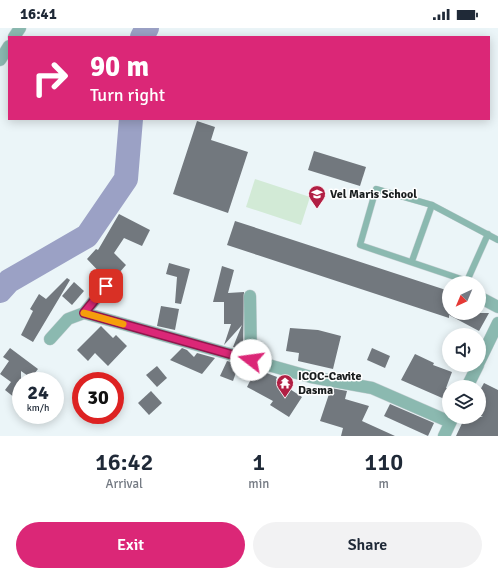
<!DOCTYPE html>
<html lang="en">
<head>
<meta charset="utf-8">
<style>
	body { margin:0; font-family:Signika,sans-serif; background:#f2f2f3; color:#1f2937; height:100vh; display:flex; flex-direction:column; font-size:15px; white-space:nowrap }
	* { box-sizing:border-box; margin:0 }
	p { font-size:13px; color:#747a83 }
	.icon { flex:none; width:22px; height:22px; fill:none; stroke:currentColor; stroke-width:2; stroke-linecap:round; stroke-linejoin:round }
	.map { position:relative; height:408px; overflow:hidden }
	.details { display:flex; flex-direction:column; background:#fff; flex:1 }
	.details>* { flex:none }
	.top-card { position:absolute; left:8px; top:8px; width:482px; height:84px; border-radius:0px; box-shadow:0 2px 10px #0003; background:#db2777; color:#fff; overflow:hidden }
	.needle { width:26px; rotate:224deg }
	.tools { position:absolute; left:442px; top:248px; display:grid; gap:8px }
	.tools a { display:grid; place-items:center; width:44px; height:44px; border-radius:50%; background:#fff; box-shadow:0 2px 10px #0003; font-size:20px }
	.speed { position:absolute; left:12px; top:344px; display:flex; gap:8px; font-size:20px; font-weight:700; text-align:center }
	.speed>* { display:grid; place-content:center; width:52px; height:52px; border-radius:50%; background:#fff; box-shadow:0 2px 10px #0003; line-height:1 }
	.speed small { font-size:10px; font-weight:400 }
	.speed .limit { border:6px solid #d22; background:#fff; color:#111 }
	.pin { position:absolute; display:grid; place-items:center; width:34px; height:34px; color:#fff; margin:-17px; border-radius:8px; box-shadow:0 2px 6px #0006 }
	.me { position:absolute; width:44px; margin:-22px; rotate:285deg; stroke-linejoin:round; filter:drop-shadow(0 0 3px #0008) }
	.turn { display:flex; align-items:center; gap:14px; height:84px; padding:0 16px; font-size:18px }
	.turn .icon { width:52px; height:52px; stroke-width:2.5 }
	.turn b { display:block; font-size:28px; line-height:34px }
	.eta { display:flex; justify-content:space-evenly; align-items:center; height:68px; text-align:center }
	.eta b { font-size:24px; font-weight:600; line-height:28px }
	.action { display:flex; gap:8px; margin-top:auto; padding:8px 16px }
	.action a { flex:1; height:46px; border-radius:24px; background:#db2777; color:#fff; font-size:16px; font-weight:600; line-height:46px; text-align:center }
	.action a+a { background:#f2f2f3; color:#1f2937 }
	.status { display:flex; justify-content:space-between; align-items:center; height:28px; padding:0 20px; background:#fff; direction:ltr }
	.status svg { height:11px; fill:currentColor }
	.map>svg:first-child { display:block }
	.green { fill:#d2ead6 }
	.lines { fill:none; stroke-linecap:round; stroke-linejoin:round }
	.river { stroke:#9ba1c5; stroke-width:24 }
	.building { fill:#72787e }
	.service-casing { stroke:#c9d2d5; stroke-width:7 }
	.minor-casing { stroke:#c9d2d5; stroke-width:13 }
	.service { stroke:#8bb9b0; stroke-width:6 }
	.minor { stroke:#8bb9b0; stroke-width:12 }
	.route-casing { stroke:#8e194d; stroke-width:10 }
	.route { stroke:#db2777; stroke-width:7 }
	.slow { stroke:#f59e0b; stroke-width:7 }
	.labels { text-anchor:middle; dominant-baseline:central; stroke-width:3; stroke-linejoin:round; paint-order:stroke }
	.poi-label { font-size:12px; font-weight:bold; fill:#191d1e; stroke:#fff; text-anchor:start }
</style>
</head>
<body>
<div class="status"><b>16:41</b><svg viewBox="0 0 49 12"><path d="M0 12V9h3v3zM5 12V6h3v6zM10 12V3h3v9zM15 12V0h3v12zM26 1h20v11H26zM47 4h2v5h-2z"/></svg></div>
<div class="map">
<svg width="498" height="408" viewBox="0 0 498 408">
	<rect width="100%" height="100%" fill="#ebf5f8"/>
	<path class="green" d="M255 151 310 169 301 197 246 179Z"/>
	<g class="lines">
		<g class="river">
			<path d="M142 9 147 0"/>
			<path d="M0 263 9 253 87 208 126 151 131 91"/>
		</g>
	</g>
	<g class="building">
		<path d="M197 93 215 99 211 112 248 124 228 185 173 166Z"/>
		<path d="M314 123 366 139 360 158 308 142Z"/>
		<path d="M119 186 150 202 142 218 124 210 114 225 126 237 112 253 106 251 87 231 96 221 98 222Z"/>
		<path d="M235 193 449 263V285H489L479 303 449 287V290L227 217Z"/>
		<path d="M169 235 190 241 181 276 175 275 177 249 166 246Z"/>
		<path d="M222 238 234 242 228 265 244 264 243 322 233 319 242 297 224 317 231 296H224V274H213Z"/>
		<path d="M67 250 70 252 33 314 21 307 33 283 30 281 39 266 46 271Z"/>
		<path d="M74 254 84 263 72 277 62 268Z"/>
		<path d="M161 278 179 281 175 302 157 298Z"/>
		<path d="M101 298 113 310 116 307 127 318 108 338 95 325 88 333 77 322Z"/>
		<path d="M290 300 318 302 341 308 333 341 298 333 299 325 286 323Z"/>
		<path d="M10 320 38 341 31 350 21 343V362L15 370 5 362 11 354 0 346 9 333 3 329Z"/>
		<path d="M182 320 187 322 194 329 197 325 215 330 202 346 170 332Z"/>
		<path d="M372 320 390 328 385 340 367 332Z"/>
		<path d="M415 326 434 335 433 337 452 344 446 360 449 362V373L401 352Z"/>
		<path d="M227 333 239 336 233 353 220 348Z"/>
		<path d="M157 338 167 350 157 359 146 347Z"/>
		<path d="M256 341 277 349 276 352 302 369 289 389 270 377 273 373 247 359Z"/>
		<path d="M484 355 498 362V408H456L465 389H483L479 387V364Z"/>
		<path d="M331 360 347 363 345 371 369 378 362 393 395 408H341L343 400 320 393Z"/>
		<path d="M151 363 162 375 149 387 138 375Z"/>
		<path d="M390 376 434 395 428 408 384 388Z"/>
	</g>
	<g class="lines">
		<g class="service-casing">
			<g id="service">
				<path d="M488 206 467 253 360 217 376 161 432 177 498 212"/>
				<path d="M412 233 432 177"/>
			</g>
		</g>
		<g class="minor-casing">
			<g id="minor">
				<path d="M14 9 20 0"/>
				<path d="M0 32 9 18"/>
				<path d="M250 268 251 332"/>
				<path d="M479 269 498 279"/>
				<path d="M84 285 311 349 372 360 450 394"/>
				<path d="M50 311 68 291 84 285 106 258"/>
				<path d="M479 334 498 295"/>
				<path d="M467 359 478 337"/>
				<path d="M444 408 453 389"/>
			</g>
		</g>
		<use href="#service" class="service"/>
		<use href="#minor" class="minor"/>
	</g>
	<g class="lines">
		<g class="route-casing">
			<path id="route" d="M106 258 84 285 251 332"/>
		</g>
		<use href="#route" class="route"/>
		<path class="slow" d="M84 285 123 296"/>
	</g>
	<defs>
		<g id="school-pin" transform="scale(0.9)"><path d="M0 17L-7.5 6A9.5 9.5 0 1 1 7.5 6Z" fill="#b11f44" stroke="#fff"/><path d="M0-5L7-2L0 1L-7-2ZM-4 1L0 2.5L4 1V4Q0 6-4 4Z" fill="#fff"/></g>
		<g id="temple-pin" transform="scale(0.9)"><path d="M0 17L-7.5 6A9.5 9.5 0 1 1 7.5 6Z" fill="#b11f44" stroke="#fff"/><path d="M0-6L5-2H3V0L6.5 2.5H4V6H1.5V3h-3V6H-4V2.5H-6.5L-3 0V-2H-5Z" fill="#fff"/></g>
	</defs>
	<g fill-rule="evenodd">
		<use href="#school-pin" x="317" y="166"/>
		<use href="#temple-pin" x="285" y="355"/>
	</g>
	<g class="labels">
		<g class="poi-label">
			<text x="330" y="166">Vel Maris School</text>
			<text x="298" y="348">ICOC-Cavite<tspan x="298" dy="14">Dasma</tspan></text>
		</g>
	</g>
</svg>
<div class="tools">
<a><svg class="needle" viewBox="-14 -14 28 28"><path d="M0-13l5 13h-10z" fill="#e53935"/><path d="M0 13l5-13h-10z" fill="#747a83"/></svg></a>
<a><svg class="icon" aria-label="sound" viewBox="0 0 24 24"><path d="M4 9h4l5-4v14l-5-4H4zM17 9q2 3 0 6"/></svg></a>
<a><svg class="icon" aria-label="layers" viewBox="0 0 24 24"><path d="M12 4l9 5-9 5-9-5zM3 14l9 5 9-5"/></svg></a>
</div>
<div class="speed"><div>24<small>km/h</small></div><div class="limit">30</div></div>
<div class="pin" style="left:106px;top:258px;background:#d93025"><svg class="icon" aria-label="arrive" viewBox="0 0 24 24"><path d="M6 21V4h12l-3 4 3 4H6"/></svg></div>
<svg class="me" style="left:251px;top:332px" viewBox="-20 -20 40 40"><circle r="19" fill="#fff"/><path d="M0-13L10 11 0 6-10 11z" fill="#db2777"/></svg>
<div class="top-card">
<div class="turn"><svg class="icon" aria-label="right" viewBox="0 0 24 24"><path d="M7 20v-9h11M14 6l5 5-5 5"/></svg><div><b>90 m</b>Turn right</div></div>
</div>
</div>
<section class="details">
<div class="eta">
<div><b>16:42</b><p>Arrival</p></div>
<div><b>1</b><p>min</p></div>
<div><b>110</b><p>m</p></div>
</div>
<div class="action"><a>Exit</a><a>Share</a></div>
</section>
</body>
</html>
